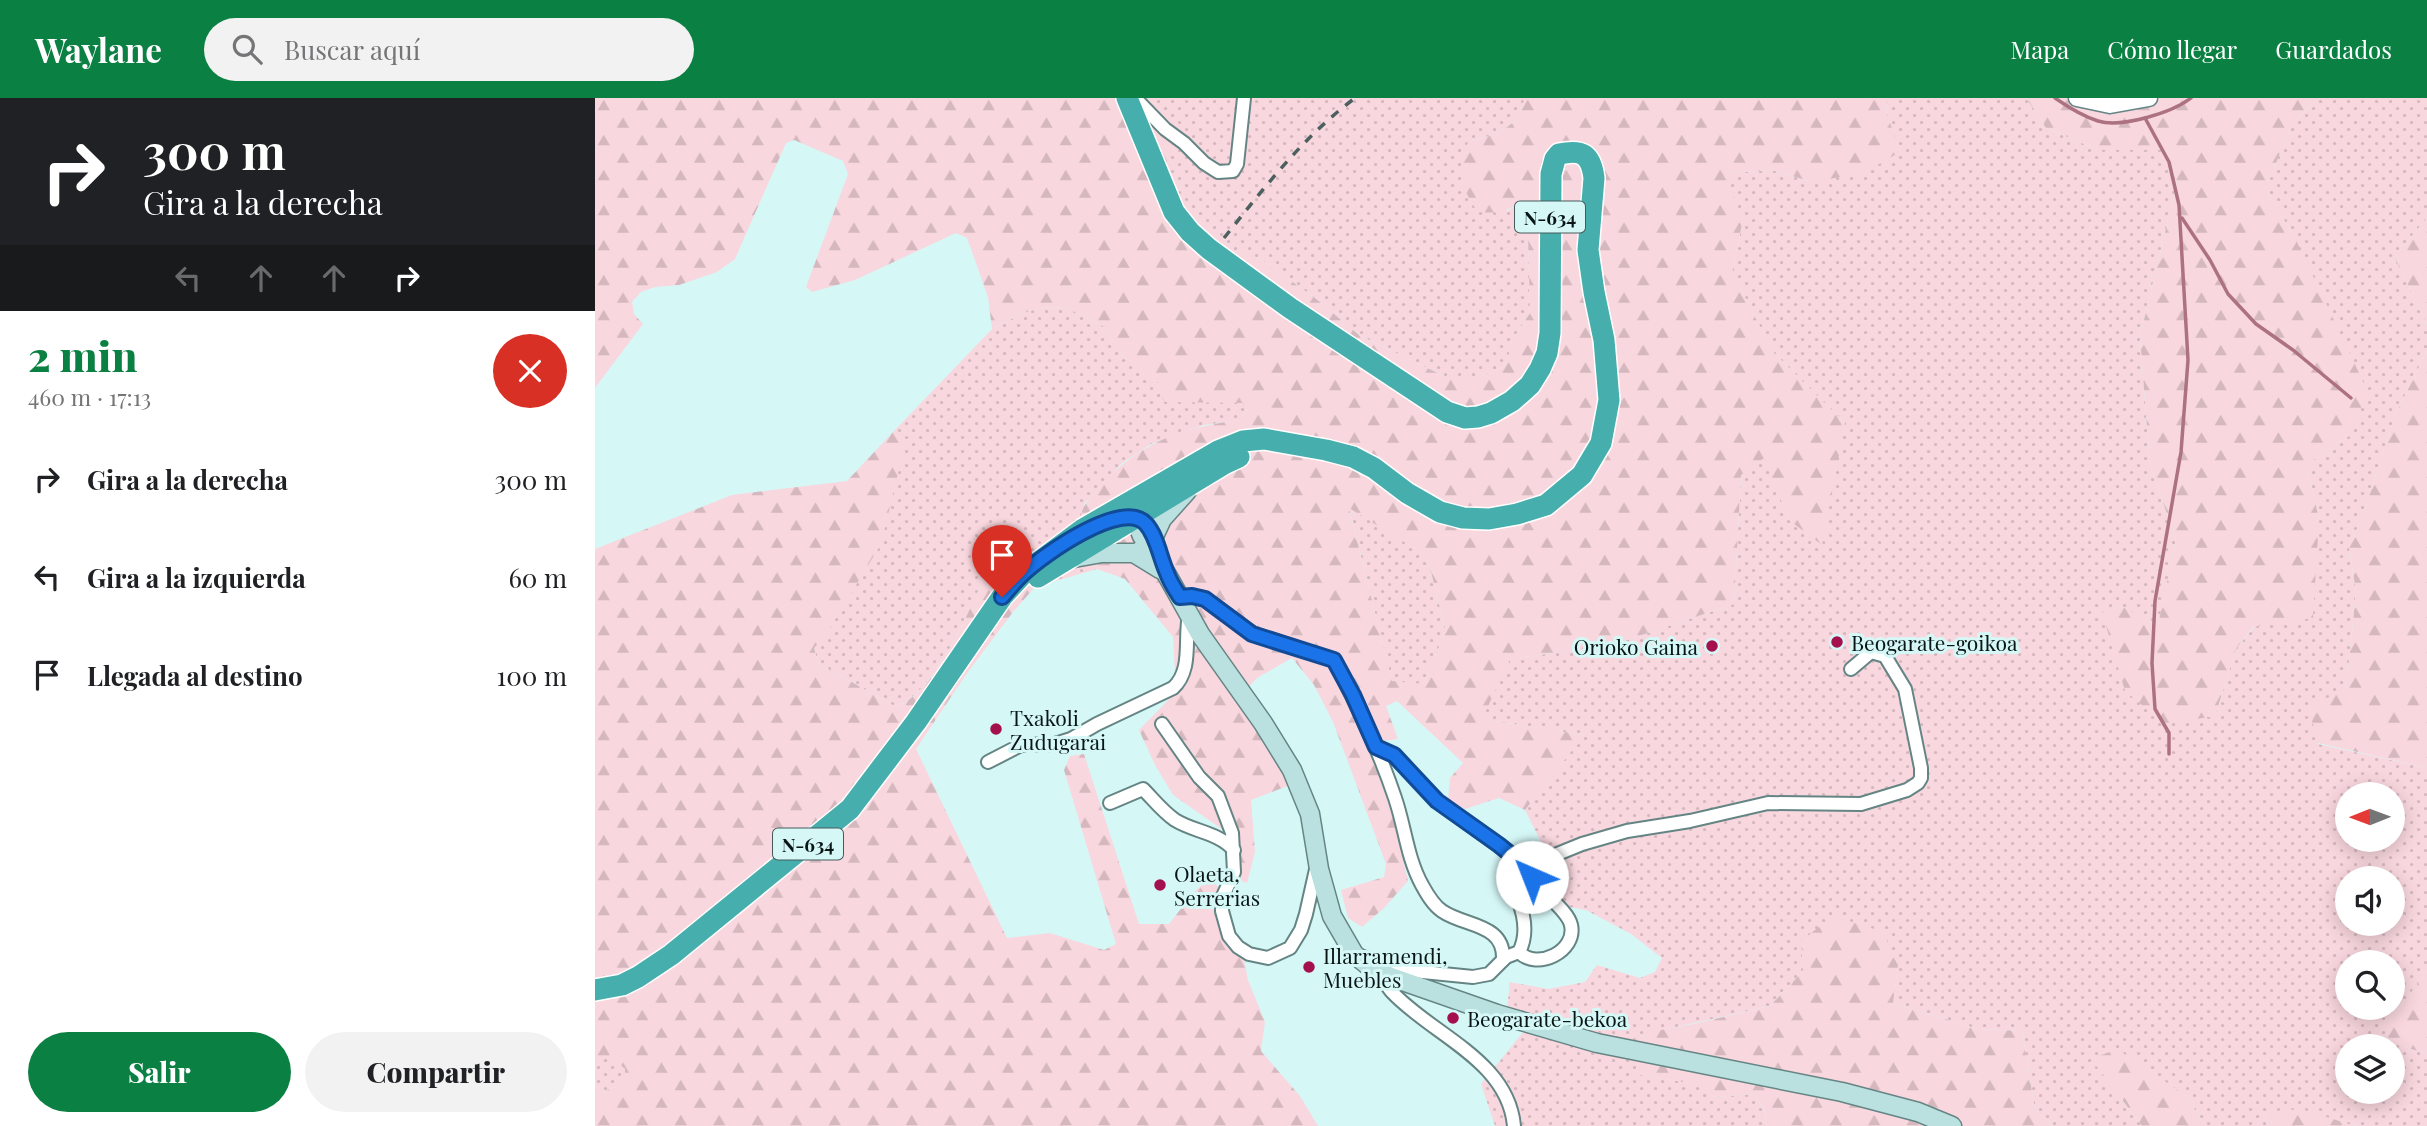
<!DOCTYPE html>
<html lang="es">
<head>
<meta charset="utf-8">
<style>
	body { margin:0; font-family:"Playfair Display",serif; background:#f2f2f2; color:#202124; height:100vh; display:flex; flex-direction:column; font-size:26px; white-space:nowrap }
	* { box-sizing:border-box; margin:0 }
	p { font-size:23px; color:#757577 }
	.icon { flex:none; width:38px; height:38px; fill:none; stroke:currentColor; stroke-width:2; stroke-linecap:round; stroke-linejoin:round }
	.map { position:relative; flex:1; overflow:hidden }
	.side { display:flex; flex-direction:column; background:#fff; width:595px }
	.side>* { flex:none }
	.banner { background:#202124; color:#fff; overflow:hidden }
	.needle { width:46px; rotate:269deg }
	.tools { position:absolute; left:1740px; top:684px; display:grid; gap:14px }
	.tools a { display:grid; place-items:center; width:70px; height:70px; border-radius:50%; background:#fff; box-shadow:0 4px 18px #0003; font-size:35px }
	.pin { position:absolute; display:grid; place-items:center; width:60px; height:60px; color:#fff; margin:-72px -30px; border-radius:50% 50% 50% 0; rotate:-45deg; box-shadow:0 0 7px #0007 }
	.pin .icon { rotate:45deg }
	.me { position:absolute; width:77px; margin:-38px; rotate:316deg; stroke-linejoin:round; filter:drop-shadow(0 0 5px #0008) }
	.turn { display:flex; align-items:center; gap:24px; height:147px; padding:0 28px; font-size:32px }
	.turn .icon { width:91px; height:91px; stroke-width:2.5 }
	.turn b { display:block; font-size:49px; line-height:60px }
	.lanes { display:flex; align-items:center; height:66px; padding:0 28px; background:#0003; justify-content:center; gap:35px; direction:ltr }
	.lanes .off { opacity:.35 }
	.round { display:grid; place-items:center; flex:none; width:74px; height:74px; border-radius:37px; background:#f2f2f2 }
	.headline { display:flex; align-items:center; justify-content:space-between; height:119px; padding:0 28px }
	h1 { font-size:42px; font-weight:800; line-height:52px; color:#0b8043 }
	.primary-button { display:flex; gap:14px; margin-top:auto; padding:14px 28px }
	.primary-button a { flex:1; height:80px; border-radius:42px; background:#0b8043; color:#fff; font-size:28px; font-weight:800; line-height:80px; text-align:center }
	.primary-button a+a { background:#f2f2f2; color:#202124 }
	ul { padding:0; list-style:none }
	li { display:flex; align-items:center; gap:21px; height:98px; padding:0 28px }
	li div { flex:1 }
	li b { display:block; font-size:26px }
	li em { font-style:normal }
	header { display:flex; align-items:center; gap:42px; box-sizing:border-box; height:98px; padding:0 35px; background:#0b8043; color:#fff }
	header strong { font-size:33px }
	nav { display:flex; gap:38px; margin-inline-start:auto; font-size:24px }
	.search { width:490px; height:63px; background:#f2f2f2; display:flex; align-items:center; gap:18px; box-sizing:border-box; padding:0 24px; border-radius:38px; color:#757577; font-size:26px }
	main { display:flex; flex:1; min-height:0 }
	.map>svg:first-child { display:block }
	.grass { fill:url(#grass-dots); fill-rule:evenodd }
	.forest { fill:url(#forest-firs); fill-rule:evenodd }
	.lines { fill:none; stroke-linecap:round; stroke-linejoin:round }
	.stream { stroke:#ad7282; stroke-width:3.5 }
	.minor-casing { stroke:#658584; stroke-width:16 }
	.tertiary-casing { stroke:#658584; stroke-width:19 }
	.secondary-casing { stroke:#658584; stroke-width:21 }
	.trunk-casing { stroke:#fff; stroke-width:24 }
	.minor { stroke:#fff; stroke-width:12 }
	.tertiary { stroke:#fff; stroke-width:16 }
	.secondary { stroke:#bae0e0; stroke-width:18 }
	.trunk { stroke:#46aeac; stroke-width:21 }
	.rail { stroke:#4c605f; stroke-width:3.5; stroke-dasharray:9 9; stroke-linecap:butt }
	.route-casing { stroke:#114b97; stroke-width:18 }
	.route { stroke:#1a73e8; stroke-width:12 }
	.poi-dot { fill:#a40f4e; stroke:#d5f8f7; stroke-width:2.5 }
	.labels { text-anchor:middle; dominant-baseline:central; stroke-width:6; stroke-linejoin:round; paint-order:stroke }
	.shield { fill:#d5f8f7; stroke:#475a5a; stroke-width:2 }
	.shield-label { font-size:19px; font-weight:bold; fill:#0a1616 }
	.poi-label { font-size:21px; fill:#0a1616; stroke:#d5f8f7; text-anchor:start }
</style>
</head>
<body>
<header>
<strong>Waylane</strong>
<div class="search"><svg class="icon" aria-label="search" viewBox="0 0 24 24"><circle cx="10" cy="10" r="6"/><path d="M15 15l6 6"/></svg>Buscar aquí</div>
<nav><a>Mapa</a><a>Cómo llegar</a><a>Guardados</a></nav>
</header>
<main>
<section class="side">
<div class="banner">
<div class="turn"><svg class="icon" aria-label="right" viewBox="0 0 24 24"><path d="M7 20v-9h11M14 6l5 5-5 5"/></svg><div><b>300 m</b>Gira a la derecha</div></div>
<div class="lanes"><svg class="icon off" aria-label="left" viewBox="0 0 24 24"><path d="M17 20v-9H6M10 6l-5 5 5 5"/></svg><svg class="icon off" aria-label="ahead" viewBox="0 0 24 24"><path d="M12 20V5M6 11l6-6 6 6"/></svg><svg class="icon off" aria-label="ahead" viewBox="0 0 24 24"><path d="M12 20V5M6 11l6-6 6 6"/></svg><svg class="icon" aria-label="right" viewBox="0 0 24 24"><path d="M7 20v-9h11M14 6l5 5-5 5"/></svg></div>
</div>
<div class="headline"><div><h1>2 min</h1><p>460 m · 17:13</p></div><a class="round" style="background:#d93025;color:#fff"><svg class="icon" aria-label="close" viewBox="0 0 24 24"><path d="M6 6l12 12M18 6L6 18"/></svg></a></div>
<ul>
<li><svg class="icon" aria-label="right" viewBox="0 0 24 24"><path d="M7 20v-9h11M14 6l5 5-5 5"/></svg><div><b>Gira a la derecha</b></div><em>300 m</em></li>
<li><svg class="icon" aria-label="left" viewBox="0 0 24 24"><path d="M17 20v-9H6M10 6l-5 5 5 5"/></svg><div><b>Gira a la izquierda</b></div><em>60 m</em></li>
<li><svg class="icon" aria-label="arrive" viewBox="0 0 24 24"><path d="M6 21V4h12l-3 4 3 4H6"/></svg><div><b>Llegada al destino</b></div><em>100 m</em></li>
</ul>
<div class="primary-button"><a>Salir</a><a>Compartir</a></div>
</section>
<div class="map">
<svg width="1832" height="1028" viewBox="0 0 1832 1028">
	<defs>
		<pattern id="grass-dots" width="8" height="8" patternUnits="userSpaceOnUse" patternTransform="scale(1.75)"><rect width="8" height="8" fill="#f9d7de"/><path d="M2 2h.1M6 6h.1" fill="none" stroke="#d4b8be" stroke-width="1.8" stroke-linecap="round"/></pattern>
		<pattern id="forest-firs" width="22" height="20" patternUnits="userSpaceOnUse" patternTransform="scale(1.75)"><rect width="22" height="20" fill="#f9d7de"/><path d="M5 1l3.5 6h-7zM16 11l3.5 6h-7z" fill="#d4b8be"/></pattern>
	</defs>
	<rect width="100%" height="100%" fill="#d5f8f7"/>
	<g class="grass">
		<path d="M544 0H929C928 29 897 38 873 44L912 113 927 104 934 108 933 136 935 215 917 243 911 268 879 281H855L764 237 720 200 664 160 635 158 591 124Z"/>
		<path d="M1293 0H1431L1451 30 1503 52H1571L1582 84 1545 239 1555 368 1581 441 1563 528 1526 508 1508 515 1620 618 1641 551 1659 529 1724 421 1713 373 1719 361 1754 338 1700 140 1670 91 1698 25 1723 0H1832V120L1799 159 1832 226V253L1801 315 1767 420 1754 448 1761 494 1751 592 1723 646 1832 670V874L1796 920 1791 943 1832 956V1028H1764L1670 1014 1672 1028H1611L1590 997 1527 1002 1547 1028H1458L1440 1012 1427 933 1383 931 1298 905 1303 867 1208 873 1175 908 1050 936 1040 976 1106 987 1118 999 1160 996 1171 1017 1169 1028H900L886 986 929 933 912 911 915 884 953 891 990 884 1002 867 1045 880 1060 874 1067 860 1036 836 991 812 974 809 942 777 941 760 950 752 930 712 989 637 886 621 915 561 1017 547 1139 506 1146 377 1169 359 1194 422 1250 325 1178 254 1137 174 1147 126 1131 75 1177 72 1217 84 1304 54 1291 13ZM1752 696H1797V742H1752ZM1752 780H1797V826H1752ZM1752 864H1797V910H1752ZM1752 948H1797V994H1752Z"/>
		<path d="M448 209 472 210 508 228 526 256 568 288 570 304H647L653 312 645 322 609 327 556 346 526 366 489 406 488 442 502 471 440 489 442 471 394 468C378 506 341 594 301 609L223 565 219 550 230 538 311 342 298 334 397 231 426 216Z"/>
		<path d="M754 409 832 458 851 533 828 586 797 584Z"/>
		<path d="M0 959 5 961H19L30 971V985L0 997Z"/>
	</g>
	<g class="forest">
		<path d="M0 0H544L578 42 568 78 578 104 635 158 647 155 664 160 720 200 764 237 855 281H879L911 268 917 243 935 215 933 136 934 108 926 105C912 113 899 117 882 113 864 84 861 77 873 44 897 38 928 29 929 0H1293L1291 13 1305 54 1268 75 1217 84 1177 72 1132 75 1147 126 1137 174 1178 254 1250 325 1227 447 1194 422 1169 360 1146 377 1139 506 1017 547 915 561 887 621 989 637 930 712 904 700 870 711 853 702 855 680 868 665 802 603 791 608 803 641 771 645 795 705 813 783 789 810 767 829 753 820 746 792 789 779 791 766 738 624 719 587 697 560 662 580 642 602 695 687 656 702 660 754 652 785 632 778 631 734 578 697 560 667 544 632 581 594 578 539 530 481 502 471C495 457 484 441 485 425 485 409 495 400 505 388 546 344 585 330 645 322L653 312 647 305 570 304 565 297 568 288 526 256 508 228 472 210 448 209 426 216 397 231 393 199 372 140 361 135 260 182 217 194 211 189 253 76 248 63 199 42 191 45 140 161 122 174 84 187 60 189 46 194 37 204 39 216 48 226 0 290ZM754 410 832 458 851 533 828 586 797 583Z"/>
		<path d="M1431 0H1723L1698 25 1670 91 1700 140 1773 294 1754 338 1719 361 1713 373 1724 421 1718 520 1658 529 1641 551 1620 618 1570 626 1530 593 1507 514 1526 508 1563 527 1581 441 1555 368 1545 239 1582 84 1571 52H1503L1451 30Z"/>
		<path d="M1832 120V226L1799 159Z"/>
		<path d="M1832 253V670L1723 645 1713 608 1751 592 1761 494 1754 448 1767 420 1801 315Z"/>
		<path d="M298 334 311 342 286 446 230 538 219 550 223 565 301 609C341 595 378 506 394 467L413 468 428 460 442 471 440 489 418 514 370 578 321 651 412 840 455 835 509 852 521 846 469 672 475 658 489 656 544 826H574L599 794 617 779 624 791 619 814 629 841 649 862 653 882 670 924 666 953 705 998 723 1028H0V997L30 985V971L19 961H5L0 959V451L137 397 252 383Z"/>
		<path d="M1238 818 1288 834 1303 867 1298 905 1383 931 1427 933 1440 1012 1458 1028H1169L1171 1016 1160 996 1118 999 1105 987 1040 976 1050 935 1098 926 1175 908 1208 873 1206 843Z"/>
		<path d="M1832 874V956L1791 943 1796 920Z"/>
		<path d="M1522 951 1590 997 1611 1028H1547L1496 961Z"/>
		<path d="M1706 1011 1757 1027 1764 1028H1672L1670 1014Z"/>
	</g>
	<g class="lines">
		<g class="stream">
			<path d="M1460 0C1473 9 1487 18 1503 23 1526 30 1577 15 1596 0"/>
			<path d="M1550 20 1574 64 1584 107 1593 262 1586 354 1560 503 1557 565 1560 611 1574 635V656"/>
			<path d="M1587 120 1615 162 1633 196 1661 226 1698 252 1756 300"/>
		</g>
		<g class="minor-casing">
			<g id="minor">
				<path d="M540 0 570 31 589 45 609 65 623 74 638 73 642 66 649 0"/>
				<path d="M585 499H605L615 504 657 535 739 562C762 607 784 652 800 700 810 729 812 760 827 787 832 796 838 807 847 813 870 829 910 825 908 862"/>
				<path d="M567 626 604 679 623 698 637 735 639 774 628 798 627 813 634 838 643 849 654 856 673 860 695 850 706 832 711 816 722 767"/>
				<path d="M781 649 799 657 842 703 930 767C936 773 936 779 941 785 950 797 973 813 976 827 982 853 942 873 924 854"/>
				<path d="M393 664 426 647 460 646 476 641 502 626 578 590C598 572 589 541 594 517"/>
				<path d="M515 705 548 691C558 701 568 714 580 722 599 734 623 734 639 752"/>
				<path d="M936 773 942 766 960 757 987 746 1032 733 1095 723 1173 705 1266 706 1312 692 1323 685 1326 680V670L1310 591 1290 558 1276 554 1256 571"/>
				<path d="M764 858 818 873 878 879 894 876 911 859 924 854C936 831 926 803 913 783"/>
				<path d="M785 875C789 881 792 889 797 894 837 937 913 962 919 1028"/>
			</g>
		</g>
		<g class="tertiary-casing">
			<path id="tertiary" d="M1482 0 1515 7 1554 0"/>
		</g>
		<g class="secondary-casing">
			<g id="secondary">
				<path d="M543 419V428L547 438 572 477 605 536 668 625 697 672 715 716 724 771 737 818 759 856 776 870 796 879 902 916 1002 945 1247 994 1323 1014 1357 1028"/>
				<path d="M546 452 554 449 567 421 592 393"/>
				<path d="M479 460 507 455H539L565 471"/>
			</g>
		</g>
		<g class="trunk-casing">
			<g id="trunk">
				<path d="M443 479 629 366 644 359"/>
				<path d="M0 892 27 887 43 879 76 857 255 711 321 624 407 499 429 475 488 431 623 353 648 343 669 341 731 352 758 359 779 370 812 395 845 414 868 420 894 421 922 416 951 407 987 377 1006 345 1014 302 1009 242 999 194 993 152 999 80C996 56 987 51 964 56L960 61 956 76 955 235 952 255 945 271 935 287 917 303 896 315 883 319 870 320 852 314 695 210 614 151 595 134 579 114 532 0"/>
			</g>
		</g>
		<use href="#minor" class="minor"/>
		<use href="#tertiary" class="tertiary"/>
		<use href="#secondary" class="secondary"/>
		<use href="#trunk" class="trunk"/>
		<path class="rail" d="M629 140C669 90 708 39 760 0"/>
	</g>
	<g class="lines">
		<g class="route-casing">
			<path id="route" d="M407 499C414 491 421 482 429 475 448 457 528 400 551 426 562 438 565 460 572 475 575 484 580 491 585 499L597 498 610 501 657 536 739 562 758 597 781 649 799 657 842 703 904 747 936 773 937 779"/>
		</g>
		<use href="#route" class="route"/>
	</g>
	<g class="poi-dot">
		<circle cx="1242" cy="544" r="7"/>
		<circle cx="1117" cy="548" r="7"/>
		<circle cx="401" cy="631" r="7"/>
		<circle cx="565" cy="787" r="7"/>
		<circle cx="714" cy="869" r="7"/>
		<circle cx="858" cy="920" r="7"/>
	</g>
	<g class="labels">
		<g class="shield">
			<rect x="920" y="103.5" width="70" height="31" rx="5"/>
			<rect x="178" y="730.5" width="70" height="31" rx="5"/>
		</g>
		<g class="shield-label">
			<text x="955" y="119">N-634</text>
			<text x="213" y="746">N-634</text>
		</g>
		<g class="poi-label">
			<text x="1256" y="544">Beogarate-goikoa</text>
			<text x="1103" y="548" text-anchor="end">Orioko Gaina</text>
			<text x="415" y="619">Txakoli<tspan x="415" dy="24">Zudugarai</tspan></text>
			<text x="579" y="775">Olaeta,<tspan x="579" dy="24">Serrerias</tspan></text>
			<text x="728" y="857">Illarramendi,<tspan x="728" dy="24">Muebles</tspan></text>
			<text x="872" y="920">Beogarate-bekoa</text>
		</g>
	</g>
</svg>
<div class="tools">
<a><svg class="needle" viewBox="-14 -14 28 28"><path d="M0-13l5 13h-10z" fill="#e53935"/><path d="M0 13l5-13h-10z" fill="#757577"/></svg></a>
<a><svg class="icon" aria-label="sound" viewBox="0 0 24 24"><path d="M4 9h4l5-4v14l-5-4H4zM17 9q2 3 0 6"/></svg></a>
<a><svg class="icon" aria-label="search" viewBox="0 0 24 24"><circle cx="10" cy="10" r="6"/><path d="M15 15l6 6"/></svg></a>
<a><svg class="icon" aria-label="layers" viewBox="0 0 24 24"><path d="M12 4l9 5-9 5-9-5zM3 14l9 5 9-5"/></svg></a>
</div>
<div class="pin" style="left:407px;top:499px;background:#d93025"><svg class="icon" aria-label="arrive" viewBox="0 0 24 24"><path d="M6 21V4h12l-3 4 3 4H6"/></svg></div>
<svg class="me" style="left:937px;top:779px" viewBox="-20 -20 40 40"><circle r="19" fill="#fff"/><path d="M0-13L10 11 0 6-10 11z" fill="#1a73e8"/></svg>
</div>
</main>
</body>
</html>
